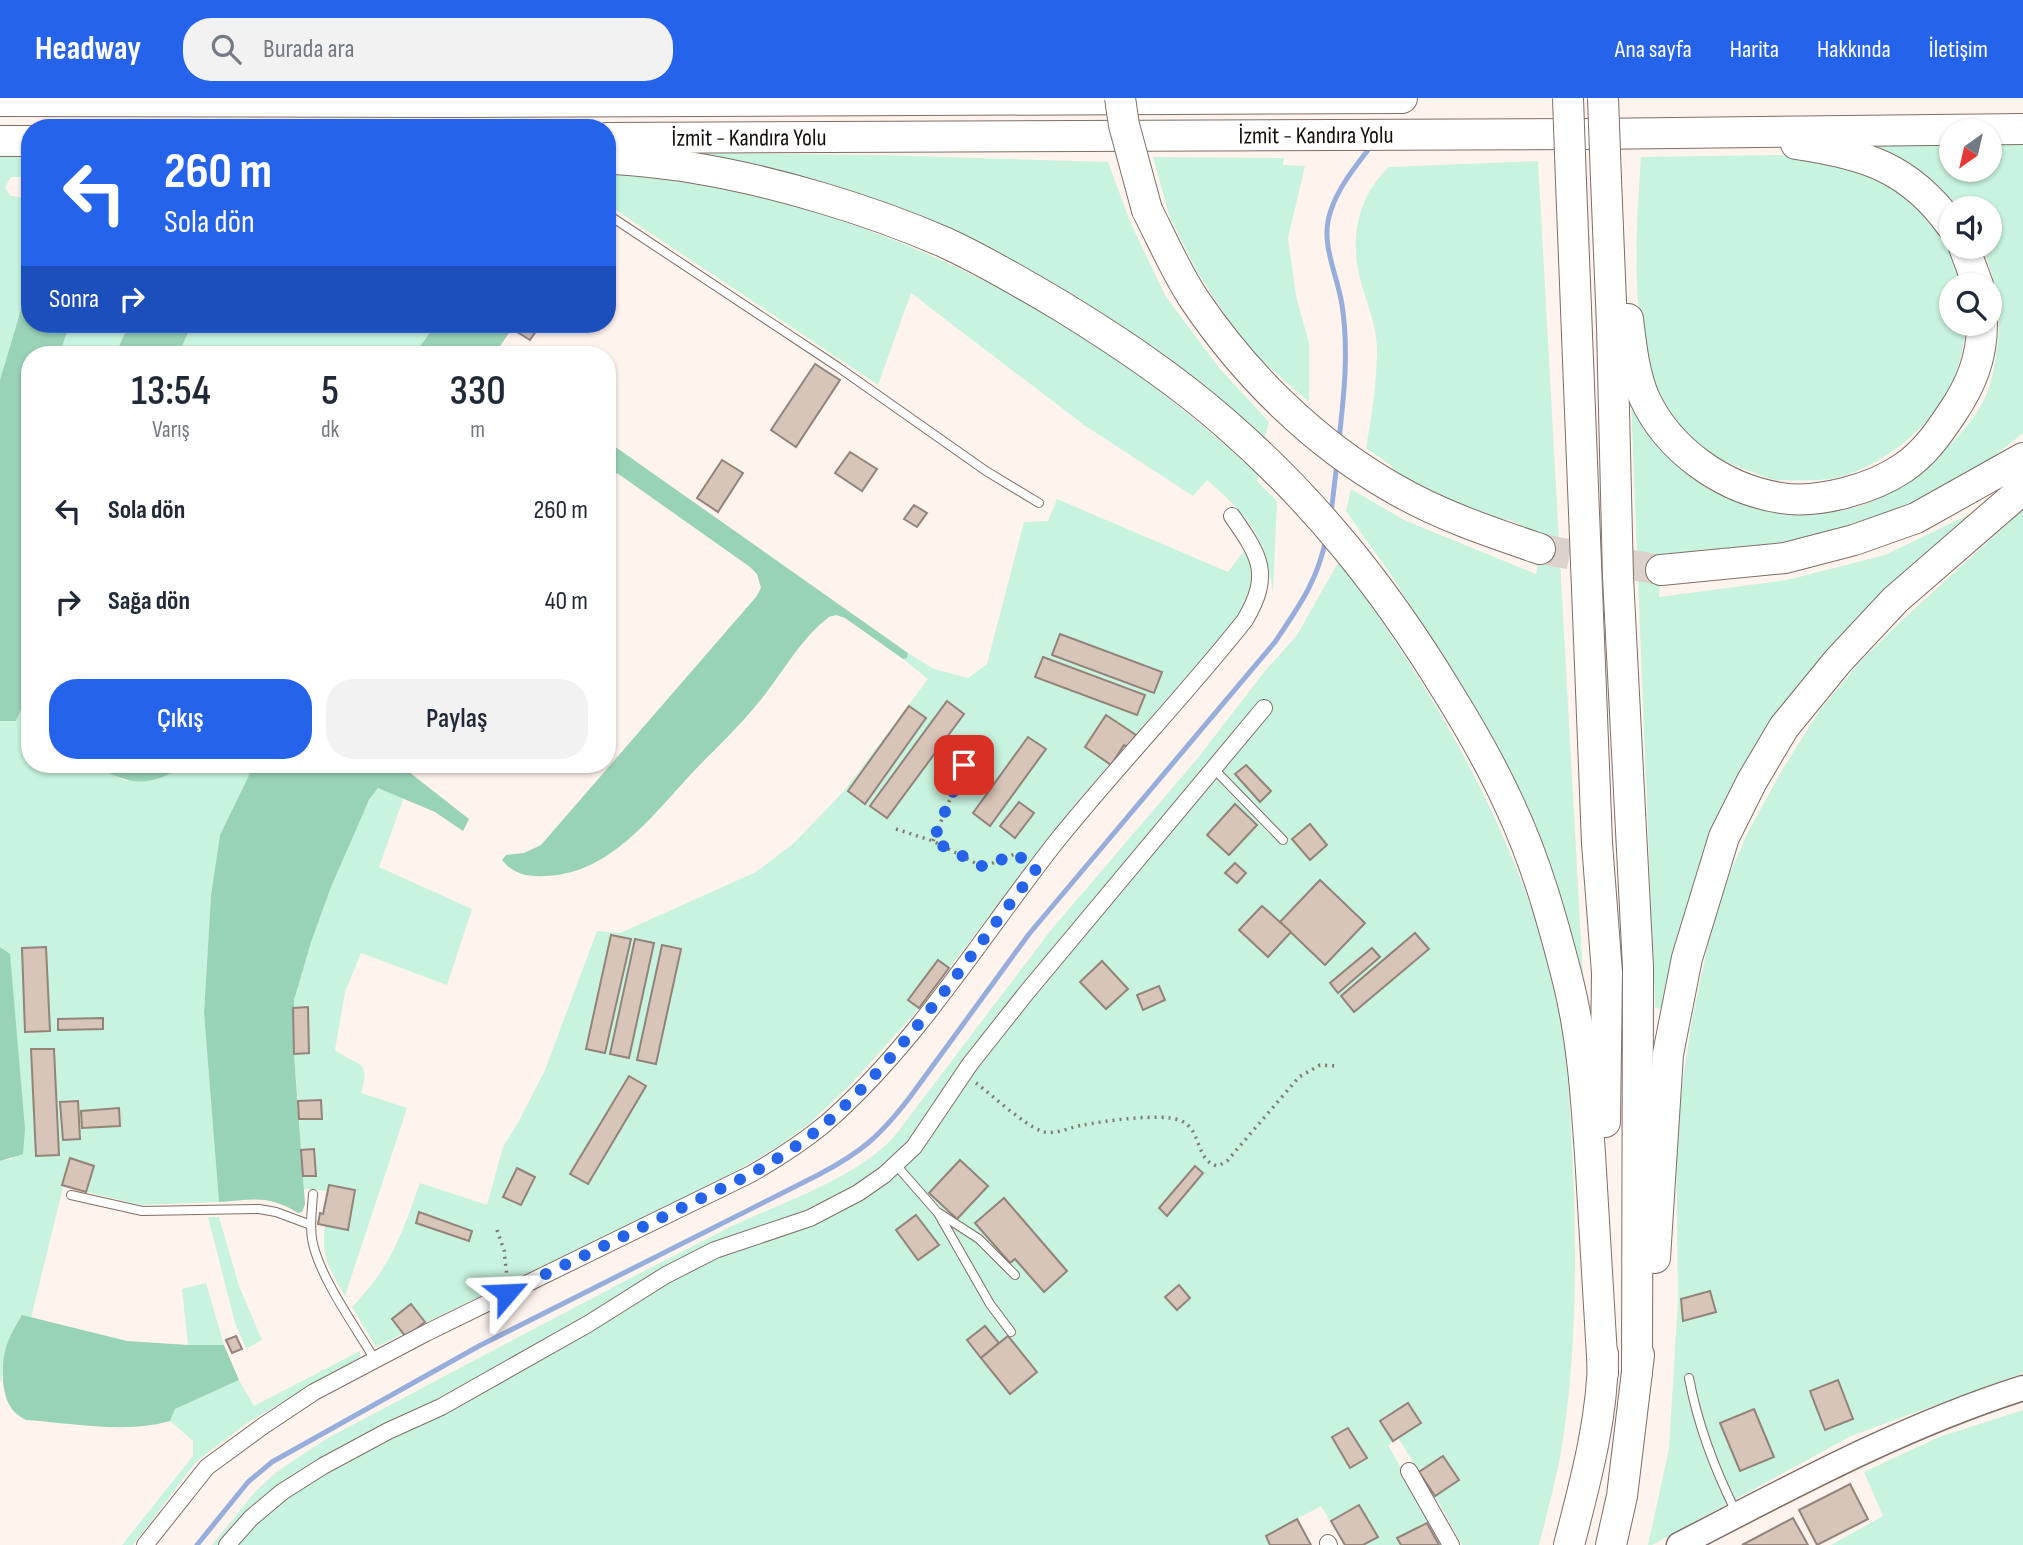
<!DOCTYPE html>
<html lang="tr">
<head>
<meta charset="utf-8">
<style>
	body { margin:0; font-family:"Sofia Sans Condensed",sans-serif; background:#f2f2f3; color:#1f2937; height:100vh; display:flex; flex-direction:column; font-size:26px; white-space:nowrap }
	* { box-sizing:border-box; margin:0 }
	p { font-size:23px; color:#747a83 }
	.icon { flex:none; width:38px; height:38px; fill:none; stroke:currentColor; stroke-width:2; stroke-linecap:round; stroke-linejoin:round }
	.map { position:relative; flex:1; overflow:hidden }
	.drawer { position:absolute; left:21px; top:248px; width:595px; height:427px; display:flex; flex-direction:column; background:#fff; border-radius:28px; box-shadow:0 2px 5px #0004 }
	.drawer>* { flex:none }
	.guide { position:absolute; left:21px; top:21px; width:595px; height:214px; border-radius:28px; box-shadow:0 2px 5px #0004; background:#2563eb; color:#fff; overflow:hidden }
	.needle { width:46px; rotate:214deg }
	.controls { position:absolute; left:1939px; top:21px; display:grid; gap:14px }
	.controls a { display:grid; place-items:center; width:63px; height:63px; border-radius:50%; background:#fff; box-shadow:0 2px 5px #0004; font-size:35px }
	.pin { position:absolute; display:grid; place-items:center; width:60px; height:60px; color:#fff; margin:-30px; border-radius:14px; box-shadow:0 4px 10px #0006 }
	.me { position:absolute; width:77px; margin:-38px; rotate:64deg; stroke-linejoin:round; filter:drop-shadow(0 0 5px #0008) }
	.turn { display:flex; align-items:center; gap:24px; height:147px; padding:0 28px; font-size:32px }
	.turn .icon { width:91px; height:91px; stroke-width:2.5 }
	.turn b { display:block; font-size:49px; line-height:60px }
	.then { display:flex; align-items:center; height:66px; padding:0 28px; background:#0003; gap:14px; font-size:26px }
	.eta { display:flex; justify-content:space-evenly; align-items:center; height:119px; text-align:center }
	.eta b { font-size:42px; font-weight:600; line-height:49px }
	.button { display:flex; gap:14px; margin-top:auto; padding:14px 28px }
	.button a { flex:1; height:80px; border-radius:28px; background:#2563eb; color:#fff; font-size:28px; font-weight:600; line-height:80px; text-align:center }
	.button a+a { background:#f2f2f3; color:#1f2937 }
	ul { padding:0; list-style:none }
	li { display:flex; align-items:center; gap:21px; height:91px; padding:0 28px }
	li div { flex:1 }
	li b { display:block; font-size:26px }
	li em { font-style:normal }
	header { display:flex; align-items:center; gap:42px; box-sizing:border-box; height:98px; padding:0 35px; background:#2563eb; color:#fff }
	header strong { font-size:33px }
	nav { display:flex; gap:38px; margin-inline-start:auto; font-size:24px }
	.search { width:490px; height:63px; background:#f2f2f3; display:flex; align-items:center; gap:18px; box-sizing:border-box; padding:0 24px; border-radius:28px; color:#747a83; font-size:26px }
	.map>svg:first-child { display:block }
	.green { fill:#c8f3de }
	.forest { fill:#99d3b7 }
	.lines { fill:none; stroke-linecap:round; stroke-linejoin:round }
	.stream { stroke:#97aedc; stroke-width:5 }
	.building { fill:#d7c5ba; stroke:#948379; stroke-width:2 }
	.highway-tunnel { stroke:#dcd1cb; stroke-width:30; stroke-dasharray:30 15; stroke-linecap:butt }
	.lane-casing { stroke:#7f6e65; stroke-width:10 }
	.street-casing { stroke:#7f6e65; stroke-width:18 }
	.primary-casing { stroke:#7f6e65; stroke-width:27 }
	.highway-casing { stroke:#7f6e65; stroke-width:32 }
	.path { stroke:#837a76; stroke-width:3.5; stroke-dasharray:2 5; stroke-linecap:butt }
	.lane { stroke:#fff; stroke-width:8 }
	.street { stroke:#fff; stroke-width:16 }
	.primary { stroke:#fff; stroke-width:24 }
	.highway { stroke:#fff; stroke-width:30 }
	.highway-bridge-casing { stroke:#7f6e65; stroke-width:32; stroke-linecap:butt }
	.highway-bridge { stroke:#fff; stroke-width:30 }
	.route { stroke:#2563eb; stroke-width:12; stroke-dasharray:0 21.6 }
	.labels { text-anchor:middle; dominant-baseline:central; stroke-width:5; stroke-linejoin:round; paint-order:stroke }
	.street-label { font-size:24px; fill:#150f0b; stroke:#fff }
</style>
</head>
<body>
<header>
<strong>Headway</strong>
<div class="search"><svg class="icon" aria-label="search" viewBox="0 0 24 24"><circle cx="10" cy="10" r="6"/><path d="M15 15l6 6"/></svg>Burada ara</div>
<nav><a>Ana sayfa</a><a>Harita</a><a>Hakkında</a><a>İletişim</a></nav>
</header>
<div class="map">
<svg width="2023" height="1447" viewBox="0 0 2023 1447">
	<rect width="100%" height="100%" fill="#fff3ed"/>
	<g class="green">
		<path d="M1951 47V72H1990V47H2023V335L1996 357 1924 401 1871 424 1763 450 1711 451 1662 456 1659 499 1787 482 1885 457 1978 412 1818 565 1663 911 1655 910 1631 302C1649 332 1664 358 1693 381 1708 393 1727 400 1745 406 1815 429 1889 412 1939 358 1957 339 1977 320 1987 295 1996 273 2000 235 1999 211 1998 193 1990 172 1985 154L1982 149H1990V110H1956L1862 48Z"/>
		<path d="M687 55 880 57 1108 64 1131 126 1166 199 1220 271 1269 324 1265 339 1113 226Z"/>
		<path d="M0 56H30V79H11L5 89 10 98 30 100V181L0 282Z"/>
		<path d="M1780 57 1841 65 1892 86 1946 139 1957 161 1964 187H1951V226H1966C1964 247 1960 268 1951 287 1931 329 1885 366 1840 379 1828 383 1790 383 1777 382 1767 381 1756 375 1747 372 1710 359 1686 343 1666 309 1627 243 1636 134 1641 59Z"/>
		<path d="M1153 59 1284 60 1283 67 1305 68 1288 140 1296 198 1309 245V304L1260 261 1231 226 1196 172 1169 117Z"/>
		<path d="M1538 63 1583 879 1579 878 1491 639 1450 570 1393 480 1346 413 1351 391 1404 422 1536 476 1543 438 1510 422 1487 419 1433 397 1391 374 1393 369 1366 350C1372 317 1377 284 1377 249 1376 220 1361 194 1357 166 1352 130 1362 94 1389 69Z"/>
		<path d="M607 70C642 76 677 80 712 87 852 116 997 178 1115 260 1166 296 1213 336 1259 377L1257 383 1277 403 1273 495C1271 482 1269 469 1265 456 1255 425 1231 403 1207 382L1193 398 1084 327 911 195 878 287 607 106Z"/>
		<path d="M70 226H129L115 257H59Z"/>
		<path d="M192 226H436L414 257H178Z"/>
		<path d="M1057 401 1228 474 1246 450C1258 480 1250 495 1236 522L1076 705 914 916 850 987 810 1025 777 1049 733 1075 376 1249 352 1209C392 1167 401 1138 420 1085L487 1107 503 1049 520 1021 545 972 597 833 620 835 756 774 794 745 844 693 928 581 903 561 907 560 908 555 934 571 968 580 987 566 1024 424 1048 423Z"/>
		<path d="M2023 412V1275L1851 1338 1652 1447H1648L1669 1351 1678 1202 1676 1026 1692 922 1713 823 1727 782 1747 736 1782 672 1820 612 1859 565 1900 524Z"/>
		<path d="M1339 463C1428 584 1505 714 1547 859 1564 914 1568 975 1571 1032 1577 1135 1578 1253 1561 1354 1555 1385 1547 1416 1539 1447H1462L1435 1398 1398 1340 1388 1347 1444 1447H1345L1321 1408 1297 1421 1311 1447H212L254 1395 275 1375 326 1341C459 1271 592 1199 726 1131 781 1104 850 1084 893 1040L1051 832 1197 661 1265 573 1297 537Z"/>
		<path d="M30 592V667H92L126 683 186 667H254L220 737 211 797 204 915 219 1104 141 1107 86 1094 94 1068 70 1061 31 1220 21 1218C10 1236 0 1260 2 1283L0 1282V1063L12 1061 3 850 0 849V623H16Z"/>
		<path d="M378 690 404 699 379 769 472 811 447 887 361 855 345 894 335 952C359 969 371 962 361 995L407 1010 345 1198C331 1173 320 1158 325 1128L348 1131 355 1092 329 1088 328 1093 304 1091 303 1078H316L314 1052H301L299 1021 321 1020 320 1002 298 1003 294 956 309 955 308 910H293C300 863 320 815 338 772 349 744 360 714 378 690Z"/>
		<path d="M208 1119H219L239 1188 262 1242 246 1251 235 1225Z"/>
		<path d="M206 1185 224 1247H188L182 1191Z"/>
		<path d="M360 1253V1259L250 1323 196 1364 133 1447H122L193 1358V1343L170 1323 175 1311 239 1282 254 1308Z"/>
		<path d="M2023 1312V1447H1831L1883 1418 1864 1374 1939 1339Z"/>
	</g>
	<g class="forest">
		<path d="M30 181V226H70L59 257H30V340L21 365 30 380V592L16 623H0V282Z"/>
		<path d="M129 226H192L178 257H115Z"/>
		<path d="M436 226H515L494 257H414Z"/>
		<path d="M607 343 908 555 907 560 903 561 845 520 836 517 829 519C799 542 782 577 758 605 738 630 714 652 692 675 651 719 609 777 544 778 527 779 513 776 502 762L506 757 524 755 541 747 756 499 761 490 757 476 750 469 617 375 607 387Z"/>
		<path d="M92 667H186C146 691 132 687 92 667Z"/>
		<path d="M254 667H400L469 721 463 733 435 714 378 690 369 702 331 789 311 844 294 902V956L305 1106 302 1114 298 1115C267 1096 254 1102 219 1104L204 915 211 797 220 737Z"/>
		<path d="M0 849 10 856 25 1031 23 1056 0 1063Z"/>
		<path d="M22 1217 127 1243 188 1247H224L239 1282 175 1311 170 1323C125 1336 72 1325 26 1322 12 1315 7 1306 4 1291 0 1261 5 1244 22 1217Z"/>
	</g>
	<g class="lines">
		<g class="stream">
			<path d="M1339 342C1344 297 1349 252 1342 207 1337 174 1319 145 1331 112 1339 88 1356 68 1371 48"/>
			<path d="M1331 415 1337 365"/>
			<path d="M197 1447 248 1384 272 1364 479 1248 818 1077C862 1054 880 1038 910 999L1029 836 1275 544C1299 508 1317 484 1326 441"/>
		</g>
	</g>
	<g class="building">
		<path d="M515 226H541L530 242 512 231Z"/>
		<path d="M815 266 840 282 796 349 771 332Z"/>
		<path d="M850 354 877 371 862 393 835 375Z"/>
		<path d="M722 362 743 375 718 414 697 400Z"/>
		<path d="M914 407 927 415 917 429 904 421Z"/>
		<path d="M1060 536 1162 574 1154 595 1052 557Z"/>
		<path d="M1043 559 1145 597 1137 617 1035 579Z"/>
		<path d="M947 603 964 616 887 720 870 708Z"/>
		<path d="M909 608 926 620 865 706 848 693Z"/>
		<path d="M1106 617 1136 637 1128 649 1124 647 1111 667 1085 649Z"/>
		<path d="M1028 639 1046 651 990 728 973 715Z"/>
		<path d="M1246 667 1271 693 1260 704 1235 676Z"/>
		<path d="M1019 704 1034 715 1015 740 1000 728Z"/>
		<path d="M1235 706 1257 727 1229 757 1207 737Z"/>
		<path d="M1310 726 1327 747 1310 762 1292 741Z"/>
		<path d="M1235 765 1246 775 1237 785 1225 775Z"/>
		<path d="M1320 782 1365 825 1325 867 1280 824Z"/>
		<path d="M1262 808 1291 834 1268 859 1239 832Z"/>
		<path d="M1415 835 1429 851 1354 914 1341 898Z"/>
		<path d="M611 837 631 841 605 955 586 951Z"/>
		<path d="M635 841 654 845 629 960 610 956Z"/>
		<path d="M662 847 681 851 656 966 637 962Z"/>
		<path d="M46 849 50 933 25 934 22 850Z"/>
		<path d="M1372 850 1380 859 1338 895 1330 885Z"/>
		<path d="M938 862 949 870 919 910 908 902Z"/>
		<path d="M1102 863 1128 891 1106 911 1080 884Z"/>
		<path d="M1159 888 1165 902 1143 912 1137 897Z"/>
		<path d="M308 909 309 955 294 956 293 910Z"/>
		<path d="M103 920V931L58 932V921Z"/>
		<path d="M31 951H54L59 1057 36 1058Z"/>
		<path d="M629 978 646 988 588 1086 570 1076Z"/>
		<path d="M321 1002 322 1021H299L298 1003Z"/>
		<path d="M78 1003 80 1041 63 1042 60 1004Z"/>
		<path d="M119 1010 120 1028 82 1030 81 1013Z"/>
		<path d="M314 1051 316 1078H303L301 1052Z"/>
		<path d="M70 1060 94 1068 86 1094 62 1087Z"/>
		<path d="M960 1062 988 1088 957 1121 929 1095Z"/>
		<path d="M1195 1068 1203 1075 1167 1118 1159 1110Z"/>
		<path d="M517 1070 535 1079 521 1107 503 1099Z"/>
		<path d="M329 1087 355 1092 348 1132 318 1126 320 1115 323 1116Z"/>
		<path d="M1004 1100 1067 1173 1044 1194 1015 1161 1010 1165 975 1125Z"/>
		<path d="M419 1114 472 1133 469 1143 416 1125Z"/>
		<path d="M916 1117 939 1147 918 1162 896 1132Z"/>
		<path d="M1179 1187 1190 1200 1177 1212 1165 1199Z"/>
		<path d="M1710 1193 1716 1214 1683 1223 1681 1201Z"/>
		<path d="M411 1206 425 1224 406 1239 392 1221Z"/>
		<path d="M985 1228 999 1245 981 1260 967 1242Z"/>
		<path d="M236 1238 242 1251 232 1255 226 1242Z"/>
		<path d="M1008 1238 1037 1274 1010 1296 981 1260Z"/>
		<path d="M1838 1282 1853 1321 1825 1332 1810 1293Z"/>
		<path d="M1408 1305 1421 1325 1393 1343 1380 1323Z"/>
		<path d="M1754 1311 1774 1359 1740 1373 1720 1325Z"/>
		<path d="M1348 1330 1367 1360 1350 1370 1332 1339Z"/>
		<path d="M1443 1358 1459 1382 1435 1398 1419 1374Z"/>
		<path d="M1850 1386 1868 1421 1817 1447 1799 1412Z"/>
		<path d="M1359 1407 1378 1439 1363 1447H1345L1331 1423Z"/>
		<path d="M1793 1420 1808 1447H1742Z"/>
		<path d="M1297 1421 1311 1447H1270L1266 1438Z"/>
		<path d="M1427 1425 1439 1447H1401L1397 1440Z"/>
	</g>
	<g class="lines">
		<path class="highway-tunnel" d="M1540 451 1661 472"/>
		<g class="lane-casing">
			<g id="lane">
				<path d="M607 116 838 269 986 373 1039 405"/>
				<path d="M1213 670 1283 742"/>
				<path d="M896 1067 938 1115 990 1206 1011 1234"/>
				<path d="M313 1096C312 1112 309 1130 313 1146 322 1183 355 1228 375 1262"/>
				<path d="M71 1097 142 1113 259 1111 276 1114 311 1127"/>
				<path d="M939 1115 979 1141 1015 1177"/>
				<path d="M1689 1280C1698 1328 1714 1370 1736 1414"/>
			</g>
		</g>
		<g class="street-casing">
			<g id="street">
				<path d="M1409 1373 1451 1447"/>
				<path d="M1328 1445 1329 1447"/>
				<path d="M145 1447 207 1369 263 1328 314 1294 426 1235 751 1076C777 1061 802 1045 825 1026 916 947 982 838 1056 744 1117 668 1185 598 1245 522 1272 476 1260 458 1232 418"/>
				<path d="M227 1447 251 1420 282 1394 323 1368 388 1333 441 1309 588 1226 666 1177 715 1152 810 1120 858 1095 884 1077 914 1049 970 966 1027 894 1264 610"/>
			</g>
		</g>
		<g class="primary-casing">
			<path id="primary" d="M1679 1447C1791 1389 1903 1328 2023 1290"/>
		</g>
		<g class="highway-casing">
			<g id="highway">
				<path d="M0 3 452 4 1402 0"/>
				<path id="s1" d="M607 40 1590 36 2023 31"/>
				<path d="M0 43H30"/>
				<path d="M1796 46C1864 56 1909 69 1951 127"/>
				<path d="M607 60C636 63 666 65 694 70 774 83 871 112 946 145 985 163 1024 186 1061 208 1118 243 1174 280 1225 325 1315 403 1385 491 1447 593 1470 630 1492 668 1510 708 1536 763 1553 824 1568 883 1582 939 1586 998 1590 1056 1595 1129 1599 1202 1603 1275"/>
				<path d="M1606 81 1612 229 1618 479 1638 869 1637 1275"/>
				<path d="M1571 84 1597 745 1607 875 1605 1024"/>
				<path d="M1147 112C1162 141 1176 174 1194 201 1245 277 1314 345 1393 390 1439 417 1490 434 1540 451"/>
				<path d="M1964 149 1978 187"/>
				<path d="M1628 221C1631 246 1634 275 1644 299 1668 352 1723 391 1781 400 1818 406 1872 391 1903 370 1924 356 1938 336 1952 315 1971 287 1982 260 1982 226"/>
				<path d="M1661 472 1785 460 1854 442 1916 420 2023 360"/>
				<path d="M1655 1160 1668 956 1687 860 1724 739 1752 683 1784 629 1838 563 1895 502 2023 391"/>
				<path d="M1569 1447C1585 1385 1603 1320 1603 1256"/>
				<path d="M1611 1447 1622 1398 1639 1257"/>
			</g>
		</g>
		<g class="path">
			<path d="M22 91H30"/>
			<path d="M896 731 933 743 983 769 1015 756 1024 760"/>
			<path d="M933 743 964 667 972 639"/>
			<path d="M976 985C993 998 1022 1025 1041 1033 1054 1038 1070 1029 1083 1027 1104 1023 1160 1015 1179 1022 1203 1030 1194 1063 1218 1068L1227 1063 1299 979 1320 967 1338 968"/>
			<path d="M497 1132 504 1152 507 1179"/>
		</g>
		<use href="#lane" class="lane"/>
		<use href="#street" class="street"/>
		<use href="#primary" class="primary"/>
		<use href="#highway" class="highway"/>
		<g class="highway-bridge-casing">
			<g id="highway-bridge">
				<path d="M1120 0 1124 27 1147 112"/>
				<path d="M1568 0 1571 84"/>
				<path d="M1603 0 1606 81"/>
			</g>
		</g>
		<use href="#highway-bridge" class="highway-bridge"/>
	</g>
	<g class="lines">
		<path class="route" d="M507 1195 751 1076C777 1061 803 1045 826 1025 908 952 970 857 1037 770L1015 756 984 769 933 743 964 667"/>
	</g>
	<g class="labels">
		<g class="street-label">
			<text stroke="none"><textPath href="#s1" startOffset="709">İzmit - Kandıra Yolu</textPath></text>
			<text stroke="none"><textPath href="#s1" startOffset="142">İzmit - Kandıra Yolu</textPath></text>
		</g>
	</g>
</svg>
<div class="controls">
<a><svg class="needle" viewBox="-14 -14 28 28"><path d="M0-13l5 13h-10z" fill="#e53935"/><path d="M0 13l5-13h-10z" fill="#747a83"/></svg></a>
<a><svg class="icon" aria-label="sound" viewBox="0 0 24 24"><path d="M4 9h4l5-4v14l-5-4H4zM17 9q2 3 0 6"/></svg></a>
<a><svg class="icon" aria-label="search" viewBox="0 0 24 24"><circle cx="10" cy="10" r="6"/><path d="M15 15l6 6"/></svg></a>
</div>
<div class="pin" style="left:964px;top:667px;background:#d93025"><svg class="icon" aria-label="arrive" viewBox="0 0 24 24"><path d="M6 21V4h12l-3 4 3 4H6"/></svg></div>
<svg class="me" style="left:507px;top:1195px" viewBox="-20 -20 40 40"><path d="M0-17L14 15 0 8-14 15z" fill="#2563eb" stroke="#fff" stroke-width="4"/></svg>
<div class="guide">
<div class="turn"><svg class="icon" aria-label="left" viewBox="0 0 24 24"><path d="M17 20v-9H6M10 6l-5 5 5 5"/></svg><div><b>260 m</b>Sola dön</div></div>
<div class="then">Sonra<svg class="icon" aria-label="right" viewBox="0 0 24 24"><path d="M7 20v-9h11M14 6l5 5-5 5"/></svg></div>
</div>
<section class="drawer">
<div class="eta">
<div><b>13:54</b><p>Varış</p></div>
<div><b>5</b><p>dk</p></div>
<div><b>330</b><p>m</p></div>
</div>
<ul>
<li><svg class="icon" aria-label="left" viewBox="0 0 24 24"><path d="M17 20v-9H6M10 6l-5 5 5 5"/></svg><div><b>Sola dön</b></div><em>260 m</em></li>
<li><svg class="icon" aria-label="right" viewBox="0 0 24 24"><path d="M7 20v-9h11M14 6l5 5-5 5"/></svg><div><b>Sağa dön</b></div><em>40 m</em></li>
</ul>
<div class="button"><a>Çıkış</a><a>Paylaş</a></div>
</section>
</div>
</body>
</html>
